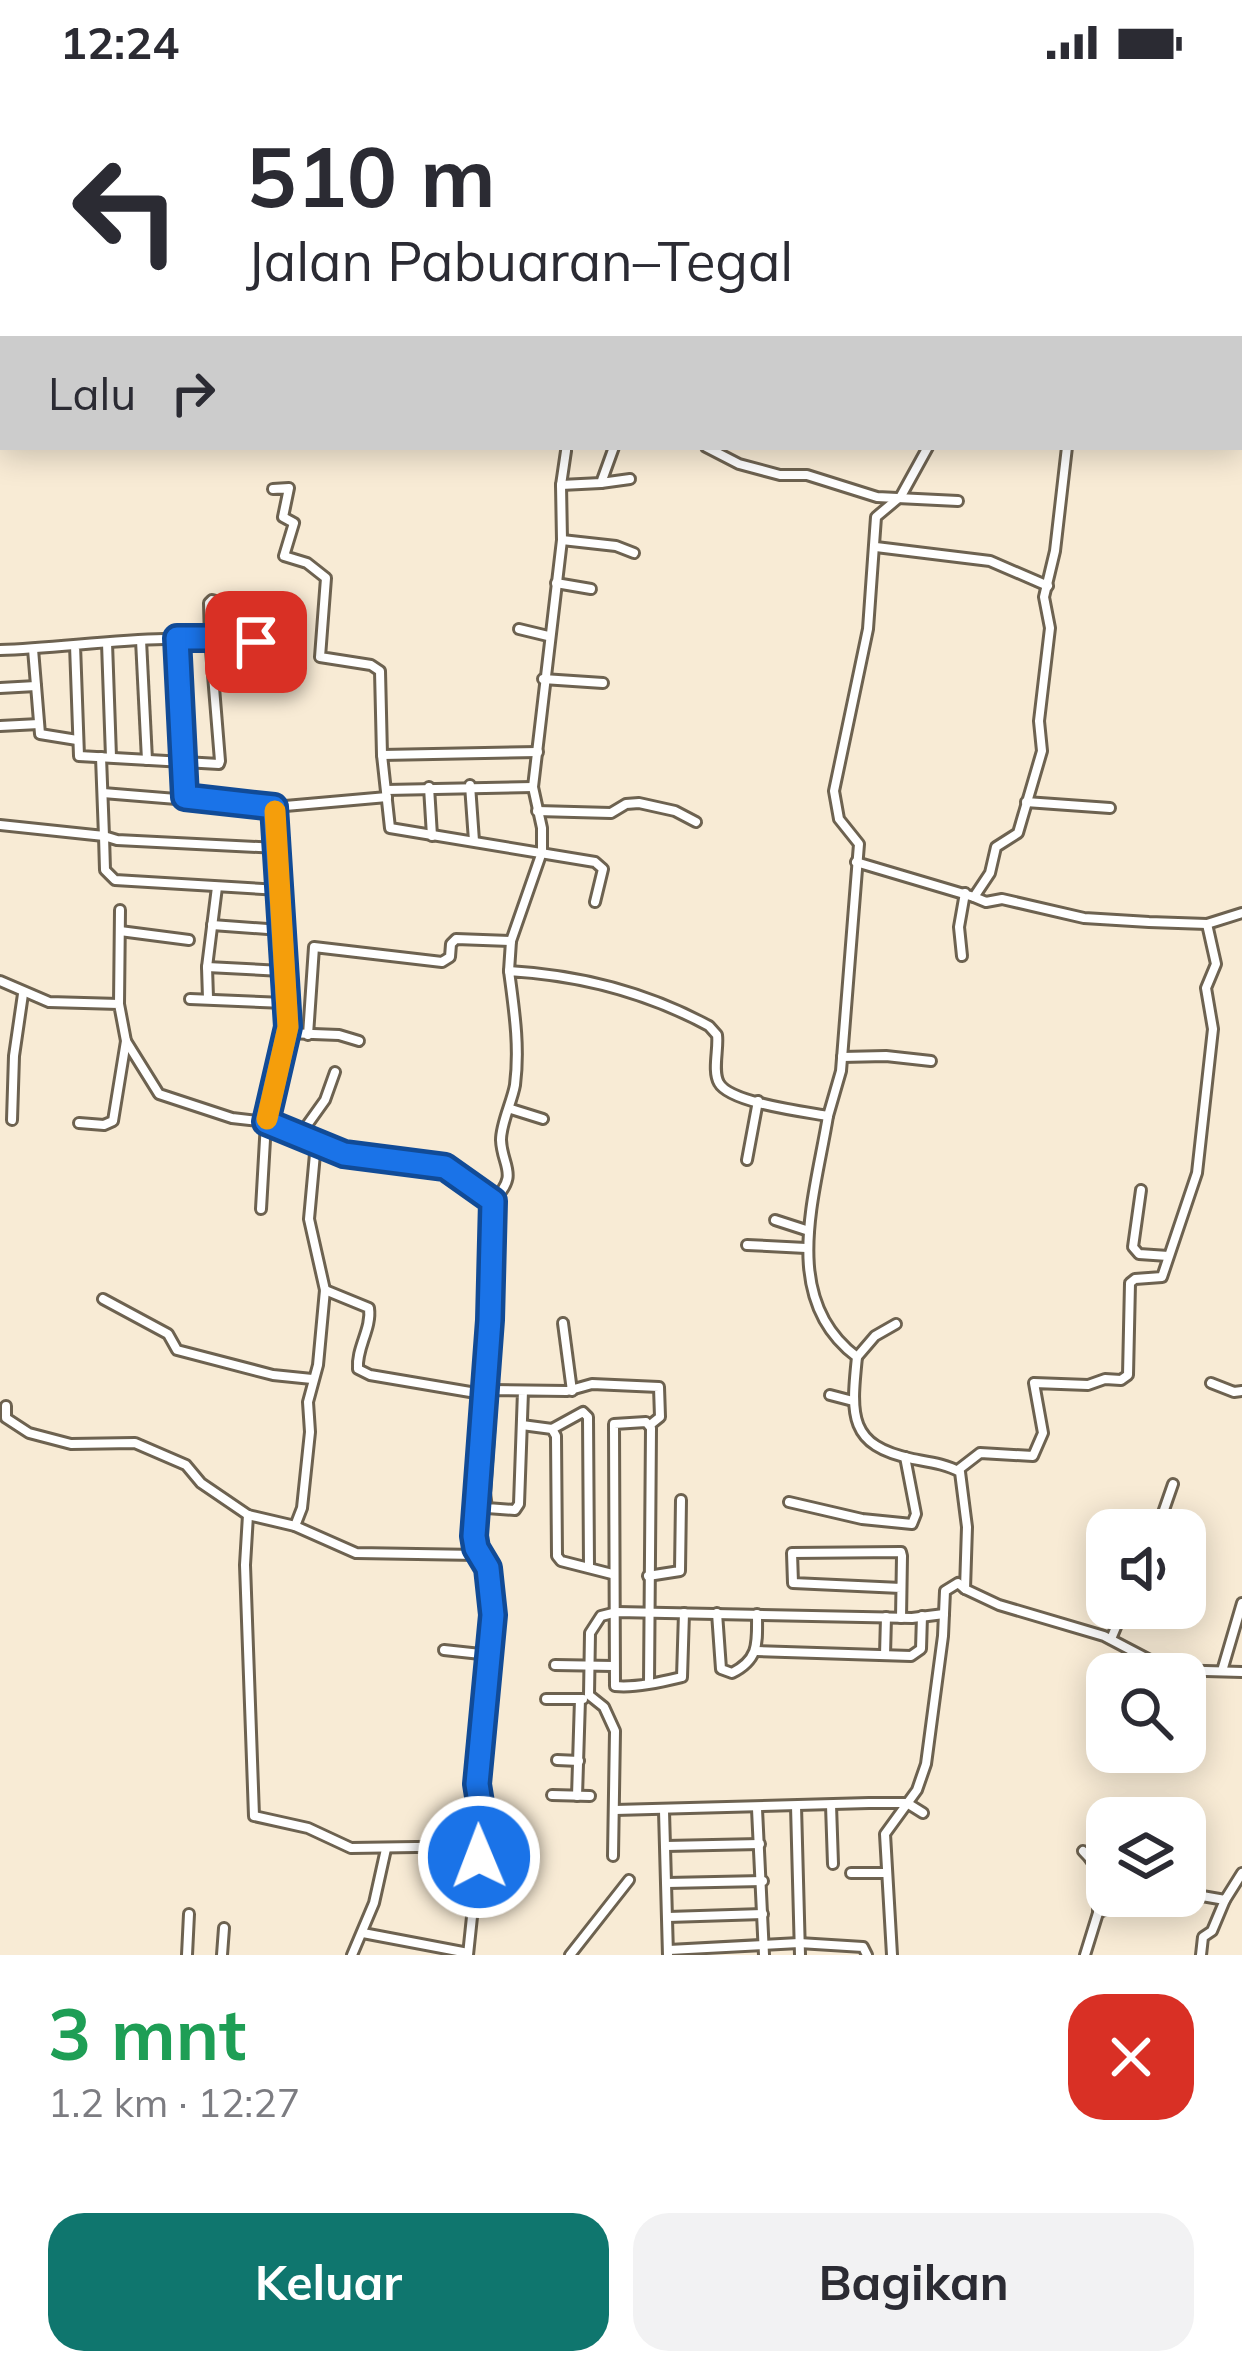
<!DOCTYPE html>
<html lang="id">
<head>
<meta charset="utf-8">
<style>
	body { margin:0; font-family:Mulish,sans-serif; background:#f2f2f3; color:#2b2b33; height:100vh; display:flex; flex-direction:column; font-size:45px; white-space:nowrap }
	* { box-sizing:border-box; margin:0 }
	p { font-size:39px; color:#7c7c81 }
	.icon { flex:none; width:66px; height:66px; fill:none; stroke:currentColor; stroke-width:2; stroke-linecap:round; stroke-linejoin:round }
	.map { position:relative; height:1871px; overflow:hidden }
	.drawer { display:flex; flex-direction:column; background:#fff; flex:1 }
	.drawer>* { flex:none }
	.hud { position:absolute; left:0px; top:0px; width:1242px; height:366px; box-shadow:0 6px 30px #0003; background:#fff; color:#2b2b33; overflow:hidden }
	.tools { position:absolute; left:1086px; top:1425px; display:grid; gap:24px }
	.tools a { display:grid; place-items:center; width:120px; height:120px; border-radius:24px; background:#fff; box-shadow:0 6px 30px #0003; font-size:60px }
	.pin { position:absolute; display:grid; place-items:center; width:102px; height:102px; color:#fff; margin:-51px; border-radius:24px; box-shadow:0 6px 18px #0006 }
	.me { position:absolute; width:132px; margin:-66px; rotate:359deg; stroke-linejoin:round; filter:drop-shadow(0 0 9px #0008) }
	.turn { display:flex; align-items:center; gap:42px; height:252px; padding:0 48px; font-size:54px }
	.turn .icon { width:156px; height:156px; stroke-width:2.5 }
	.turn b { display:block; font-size:84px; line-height:102px }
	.then { display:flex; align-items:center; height:114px; padding:0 48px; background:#0003; gap:24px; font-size:45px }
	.round { display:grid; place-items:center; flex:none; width:126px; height:126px; border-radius:36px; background:#f2f2f3 }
	.headline { display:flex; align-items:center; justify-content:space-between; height:204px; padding:0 48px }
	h1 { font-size:72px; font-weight:700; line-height:90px; color:#1e9e55 }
	.button { display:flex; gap:24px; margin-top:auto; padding:24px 48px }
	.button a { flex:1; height:138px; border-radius:36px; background:#0f766e; color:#fff; font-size:48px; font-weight:700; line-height:138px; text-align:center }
	.button a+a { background:#f2f2f3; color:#2b2b33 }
	.status { display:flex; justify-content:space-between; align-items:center; height:84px; padding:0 60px; background:#fff; direction:ltr }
	.status svg { height:33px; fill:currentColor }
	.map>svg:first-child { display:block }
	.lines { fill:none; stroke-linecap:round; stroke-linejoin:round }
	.street-casing { stroke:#6d6250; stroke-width:14 }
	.street { stroke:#fff; stroke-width:8 }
	.route-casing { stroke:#114b97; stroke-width:30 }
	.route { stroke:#1a73e8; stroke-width:21 }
	.slow { stroke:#f59e0b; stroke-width:21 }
</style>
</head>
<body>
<div class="status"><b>12:24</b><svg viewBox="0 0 49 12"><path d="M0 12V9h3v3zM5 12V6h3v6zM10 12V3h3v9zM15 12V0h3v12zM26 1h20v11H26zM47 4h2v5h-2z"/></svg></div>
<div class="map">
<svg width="1242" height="1871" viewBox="0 0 1242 1871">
	<rect width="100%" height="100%" fill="#f8ebd5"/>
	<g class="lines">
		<g class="street-casing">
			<g id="street">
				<path d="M56 0V3"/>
				<path d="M1197 0 1217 3"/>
				<path d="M1016 3V0"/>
				<path d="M1096 3V0"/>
				<path d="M1236 3 1237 0"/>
				<path d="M0 15 3 16"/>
				<path d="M1239 21 1242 22"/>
				<path d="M0 221H3"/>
				<path d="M706 363 739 380 780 391H807L877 413 958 417"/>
				<path d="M601 399 630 395"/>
				<path d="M561 401 601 399 614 363"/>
				<path d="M273 405 289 404 283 433 294 439 284 472 307 479 326 494 320 573 371 581 380 587 382 671 390 744 595 778 603 785 595 818"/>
				<path d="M562 456 616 462 634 469"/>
				<path d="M876 463 990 477 1048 502"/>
				<path d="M556 499 591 505"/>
				<path d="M519 545 548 552"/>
				<path d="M177 554 185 713"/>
				<path d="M141 556 147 676"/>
				<path d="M107 559 111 673"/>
				<path d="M33 565 40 650 77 656"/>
				<path d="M0 566C84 563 168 546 251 561L256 558 255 531 251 526 212 516 209 519 210 554 220 677 219 680 79 672 75 561"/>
				<path d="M543 595 603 599"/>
				<path d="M0 604 36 602"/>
				<path d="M0 642 39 640"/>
				<path d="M382 671 538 668"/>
				<path d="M470 701 474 757"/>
				<path d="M429 703 432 752"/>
				<path d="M386 706 533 703"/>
				<path d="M103 709 274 723 387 713"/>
				<path d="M1026 718 1110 724"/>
				<path d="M537 727 611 729 626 720 639 719 675 727 696 738"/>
				<path d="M0 741 104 752 101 673"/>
				<path d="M278 764 117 756 104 752 105 786 115 796 280 806"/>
				<path d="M856 778 974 813 990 789 996 763 1018 749 1042 667 1039 637 1050 544 1044 513 1055 467 1067 363"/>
				<path d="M974 813 986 818 1002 815 1084 834 1149 838 1207 840 1242 829"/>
				<path d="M212 841 281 846"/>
				<path d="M120 847 189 856"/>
				<path d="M962 872 959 843 965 809"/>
				<path d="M207 883 282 887"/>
				<path d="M509 887 511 857 542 768V744L533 703 562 456 561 401 566 367"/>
				<path d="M0 897 49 918 119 920 126 957 159 1010 232 1034 266 1038 344 1070 445 1083 493 1117C520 1090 502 1083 501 1056 501 1039 512 1018 515 1001 520 962 514 925 509 887 578 891 648 909 709 942L717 951C719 964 712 987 719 999 730 1019 806 1028 828 1032 815 1113 779 1215 857 1273 851 1331 848 1362 913 1375 929 1378 946 1380 960 1388L967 1443 965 1505 999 1521 1104 1552 1169 1586 1242 1588"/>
				<path d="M208 914 207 883 217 803"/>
				<path d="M190 915 285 919"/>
				<path d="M119 920 120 826"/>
				<path d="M287 949 339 951 359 957"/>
				<path d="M308 951 314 863 442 878 450 873 451 860 456 855 511 857"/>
				<path d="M842 973 886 972 931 977"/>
				<path d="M511 1025 543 1035"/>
				<path d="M828 1032 841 987 859 760 839 735 834 707 868 545 876 433 901 412 928 363"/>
				<path d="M12 1036 14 972 23 910"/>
				<path d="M79 1039 104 1041 113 1037 126 957"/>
				<path d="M300 1051 325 1016 335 988"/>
				<path d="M747 1076 758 1017"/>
				<path d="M1141 1106 1133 1163 1139 1170 1168 1172"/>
				<path d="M261 1125 266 1038 288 943 274 723"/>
				<path d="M775 1136 809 1147"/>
				<path d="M747 1161 806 1164"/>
				<path d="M325 1206 369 1224C372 1245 356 1264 358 1285L370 1291 482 1310"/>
				<path d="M103 1215 168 1250 177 1266 273 1291 312 1295"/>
				<path d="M563 1239 572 1307"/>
				<path d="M857 1273 875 1252 896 1240"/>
				<path d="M1211 1299 1234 1308 1242 1307"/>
				<path d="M523 1307 519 1420 515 1426 487 1424 485 1409 492 1306 567 1307 592 1300 659 1303 660 1333 650 1341"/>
				<path d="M830 1311 853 1317"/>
				<path d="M6 1322V1334L29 1349 71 1360 135 1359 186 1381 201 1399 248 1431 295 1442 302 1424 310 1348 308 1318 318 1281 325 1206 309 1135 316 1059"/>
				<path d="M522 1341 552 1345 556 1352 557 1472 561 1477 612 1490"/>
				<path d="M552 1345 583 1328 588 1333 589 1481"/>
				<path d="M958 1386 980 1369 1033 1372 1043 1349 1034 1299 1088 1301 1105 1295 1121 1296 1128 1291 1130 1199 1135 1195 1162 1193 1197 1089 1213 945 1206 904 1216 880 1207 840"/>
				<path d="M789 1418 862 1435 912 1440 916 1430 905 1373"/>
				<path d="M248 1431 245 1481 254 1732 308 1744 351 1764 481 1762"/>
				<path d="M295 1442 356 1469 478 1471"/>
				<path d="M1157 1446 1173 1400"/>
				<path d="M648 1492 680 1487 681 1416"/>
				<path d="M717 1529 721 1585 732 1589C760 1575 757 1558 757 1530"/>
				<path d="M901 1534 902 1472 901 1468 792 1469 793 1499 901 1504"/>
				<path d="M1111 1555 1124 1524"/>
				<path d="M444 1566 490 1571"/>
				<path d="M757 1567 911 1572 921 1565 922 1532"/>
				<path d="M885 1571 886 1533"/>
				<path d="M555 1581 613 1582"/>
				<path d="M1222 1587 1242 1519"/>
				<path d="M649 1599 651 1344 646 1338 614 1340 615 1602C636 1604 661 1598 682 1593L684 1529"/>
				<path d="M546 1615H583"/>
				<path d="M557 1676 579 1677"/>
				<path d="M552 1711 590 1712"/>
				<path d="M577 1712 580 1615"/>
				<path d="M831 1721 833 1780"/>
				<path d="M796 1722 800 1871"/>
				<path d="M757 1725 764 1871"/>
				<path d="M615 1726 869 1719H907L923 1729"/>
				<path d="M664 1727 668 1871"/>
				<path d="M666 1762 760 1760"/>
				<path d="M1083 1767C1103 1786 1100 1801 1098 1827"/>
				<path d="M613 1772 615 1647 604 1623 589 1611 590 1549 601 1532 617 1528 912 1534 944 1530"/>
				<path d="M851 1789H887"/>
				<path d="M667 1799 763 1797"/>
				<path d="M1185 1809 1225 1816 1242 1789"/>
				<path d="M668 1833 763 1830"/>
				<path d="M363 1849 468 1869"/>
				<path d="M669 1866 799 1859 863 1863 867 1871"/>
				<path d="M187 1871 189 1830"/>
				<path d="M222 1871 224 1844"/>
				<path d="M352 1871 374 1819 386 1765"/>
				<path d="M468 1871 477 1785 485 1750 477 1699 493 1531 488 1485 476 1464 474 1452 489 1236 493 1117"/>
				<path d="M570 1871 629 1796"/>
				<path d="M892 1871 885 1750 917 1706 926 1680 943 1552 945 1507 958 1499 965 1505"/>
				<path d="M1085 1871 1098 1829 1131 1812"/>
				<path d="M1201 1871 1203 1853 1212 1847 1225 1816"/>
			</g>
		</g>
		<use href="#street" class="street"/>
	</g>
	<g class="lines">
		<g class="route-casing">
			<path id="route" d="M256 558 251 561 210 554H177L185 713 274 723 288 943 266 1038 344 1070 445 1083 493 1117 490 1236 474 1452 476 1464 488 1484 493 1531 477 1700 485 1750 479 1773"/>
		</g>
		<use href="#route" class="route"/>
		<path class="slow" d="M267 1035 288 943 275 727"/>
	</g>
</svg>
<div class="tools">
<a><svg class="icon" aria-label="sound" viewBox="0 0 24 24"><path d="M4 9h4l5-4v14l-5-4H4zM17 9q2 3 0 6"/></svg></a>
<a><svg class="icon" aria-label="search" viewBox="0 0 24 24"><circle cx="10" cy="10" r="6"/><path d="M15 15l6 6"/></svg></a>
<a><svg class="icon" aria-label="layers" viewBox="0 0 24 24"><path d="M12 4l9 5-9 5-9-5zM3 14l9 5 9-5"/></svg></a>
</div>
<div class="pin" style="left:256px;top:558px;background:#d93025"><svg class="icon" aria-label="arrive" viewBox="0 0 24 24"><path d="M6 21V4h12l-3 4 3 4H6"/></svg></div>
<svg class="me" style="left:479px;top:1773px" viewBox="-20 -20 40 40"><circle r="17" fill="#1a73e8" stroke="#fff" stroke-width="3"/><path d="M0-11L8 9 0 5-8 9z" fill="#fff"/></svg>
<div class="hud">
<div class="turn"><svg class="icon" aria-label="left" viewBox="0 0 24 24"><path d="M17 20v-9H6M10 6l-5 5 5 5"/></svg><div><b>510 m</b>Jalan Pabuaran–Tegal</div></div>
<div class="then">Lalu<svg class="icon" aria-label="right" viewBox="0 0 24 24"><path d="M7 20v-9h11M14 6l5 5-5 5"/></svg></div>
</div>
</div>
<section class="drawer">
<div class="headline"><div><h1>3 mnt</h1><p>1.2 km · 12:27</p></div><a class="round" style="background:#d93025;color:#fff"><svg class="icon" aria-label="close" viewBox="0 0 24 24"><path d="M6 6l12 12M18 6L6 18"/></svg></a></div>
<div class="button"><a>Keluar</a><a>Bagikan</a></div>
</section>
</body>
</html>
